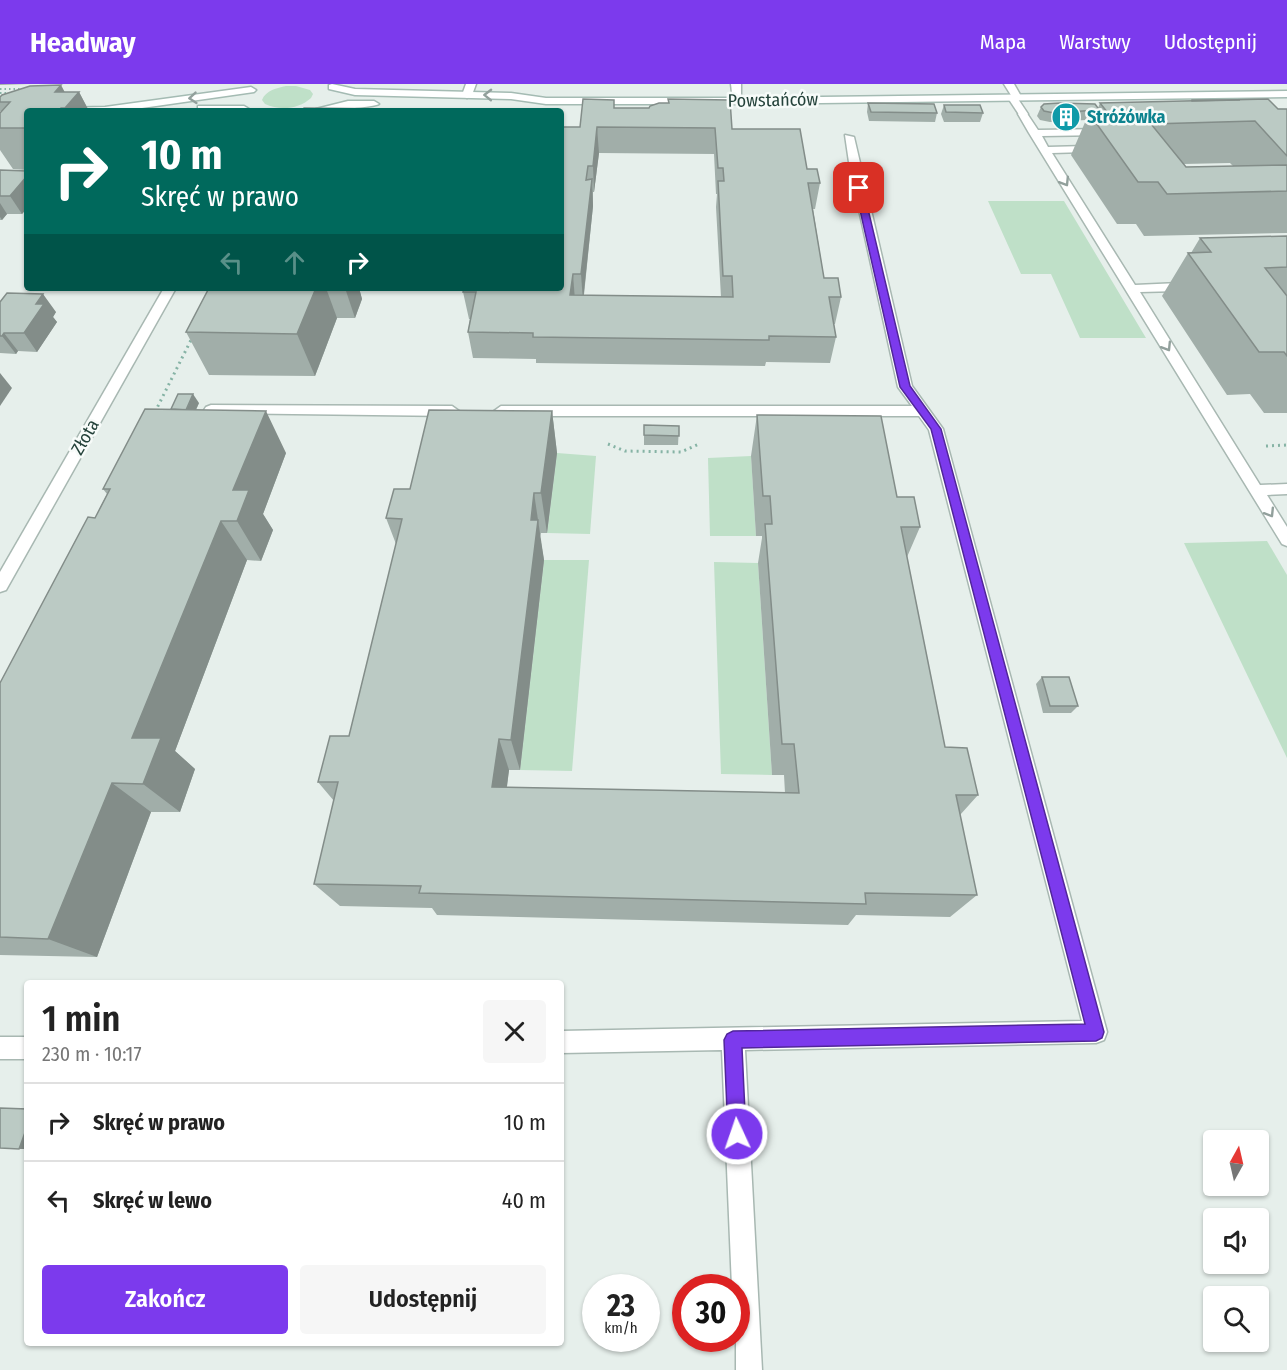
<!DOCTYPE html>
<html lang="pl">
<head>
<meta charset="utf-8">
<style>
	body { margin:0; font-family:"Fira Sans Condensed",sans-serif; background:#f6f6f6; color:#222; height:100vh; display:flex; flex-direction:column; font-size:22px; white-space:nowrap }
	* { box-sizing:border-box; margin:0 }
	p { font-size:20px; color:#767676 }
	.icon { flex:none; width:33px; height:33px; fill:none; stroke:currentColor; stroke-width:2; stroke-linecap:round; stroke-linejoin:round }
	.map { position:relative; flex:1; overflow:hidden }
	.side { position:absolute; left:24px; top:896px; width:540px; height:366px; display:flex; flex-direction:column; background:#fff; border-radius:6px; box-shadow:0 2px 4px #0004 }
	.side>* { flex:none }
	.banner { position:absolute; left:24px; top:24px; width:540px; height:183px; border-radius:6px; box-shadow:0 2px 4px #0004; background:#00695c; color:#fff; overflow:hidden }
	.needle { width:39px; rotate:8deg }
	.fabs { position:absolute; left:1203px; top:1046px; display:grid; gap:12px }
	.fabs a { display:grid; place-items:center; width:66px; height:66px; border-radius:6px; background:#fff; box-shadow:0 2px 4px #0004; font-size:30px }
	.speed { position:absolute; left:582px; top:1190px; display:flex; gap:12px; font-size:30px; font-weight:700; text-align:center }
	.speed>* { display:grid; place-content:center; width:78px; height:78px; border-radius:50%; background:#fff; box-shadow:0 2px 4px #0004; line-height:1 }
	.speed small { font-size:15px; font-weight:400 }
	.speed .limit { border:9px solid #d22; background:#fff; color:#111 }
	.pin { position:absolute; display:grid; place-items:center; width:51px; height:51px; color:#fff; margin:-26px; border-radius:12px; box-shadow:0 3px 9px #0006 }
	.me { position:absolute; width:66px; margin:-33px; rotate:357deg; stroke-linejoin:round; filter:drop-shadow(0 0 4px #0008) }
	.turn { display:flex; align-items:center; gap:21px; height:126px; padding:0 18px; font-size:27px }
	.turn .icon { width:78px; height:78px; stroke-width:2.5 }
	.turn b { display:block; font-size:42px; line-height:51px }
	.lanes { display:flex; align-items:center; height:57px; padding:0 18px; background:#0003; justify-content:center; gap:30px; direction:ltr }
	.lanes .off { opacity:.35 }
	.round { display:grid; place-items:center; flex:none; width:63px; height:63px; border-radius:6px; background:#f6f6f6 }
	.summary { display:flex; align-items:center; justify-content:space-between; height:102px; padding:0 18px }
	h1 { font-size:36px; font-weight:600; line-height:45px }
	.cta { display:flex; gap:12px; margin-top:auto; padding:12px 18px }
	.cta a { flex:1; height:69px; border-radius:6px; background:#7c3aed; color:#fff; font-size:24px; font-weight:600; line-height:69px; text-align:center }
	.cta a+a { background:#f6f6f6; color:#222 }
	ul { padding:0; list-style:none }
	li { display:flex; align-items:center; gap:18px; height:78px; padding:0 18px; border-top:2px solid #e0e0e0 }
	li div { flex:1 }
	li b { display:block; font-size:22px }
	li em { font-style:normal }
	header { display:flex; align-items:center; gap:36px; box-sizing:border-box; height:84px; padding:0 30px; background:#7c3aed; color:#fff }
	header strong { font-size:28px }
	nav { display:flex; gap:33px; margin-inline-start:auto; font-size:21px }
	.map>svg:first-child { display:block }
	.green { fill:#bfe0c8 }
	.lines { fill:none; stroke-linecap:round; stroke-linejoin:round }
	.lane-casing { stroke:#a8b8b2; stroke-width:3 }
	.street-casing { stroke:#a8b8b2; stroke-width:3 }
	.secondary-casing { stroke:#a4bbb3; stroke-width:3 }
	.path-far1 { stroke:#86b3a5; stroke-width:2; stroke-dasharray:1.5 3; stroke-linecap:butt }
	.path { stroke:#86b3a5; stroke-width:3; stroke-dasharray:2 4; stroke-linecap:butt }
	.lane { fill:#fff; fill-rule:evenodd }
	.street { fill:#fff; fill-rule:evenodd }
	.secondary { fill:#fff; fill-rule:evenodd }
	.wall { fill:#a1aea9; fill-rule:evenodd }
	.shaded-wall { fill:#838d89 }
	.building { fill:#bbcac4; stroke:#838d89; stroke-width:1.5; fill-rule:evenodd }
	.oneway { stroke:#92a09c }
	.route { fill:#7c3aed; stroke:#51269a; stroke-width:1.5 }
	.labels { text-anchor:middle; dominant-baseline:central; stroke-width:5; stroke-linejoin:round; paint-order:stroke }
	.far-street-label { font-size:18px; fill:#24423a; stroke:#f7fbf9 }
	.far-culture-label { font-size:18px; font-weight:bold; fill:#0d838f; stroke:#f7fbf9; text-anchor:start }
</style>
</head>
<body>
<header>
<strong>Headway</strong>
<nav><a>Mapa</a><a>Warstwy</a><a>Udostępnij</a></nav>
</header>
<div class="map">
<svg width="1287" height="1286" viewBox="0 0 1287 1286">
	<rect width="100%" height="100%" fill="#e6efeb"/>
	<g class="green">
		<path d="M286 2H296L310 6 313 10 311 14C299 25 280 27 265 20L262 16C266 6 277 4 286 2Z"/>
		<path d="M988 117H1064L1146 254H1080L1051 190H1021Z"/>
		<path d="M557 369 596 372 590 450 547 449Z"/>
		<path d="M751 372 756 452H710L708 374Z"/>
		<path d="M1267 457 1287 491V674L1184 459Z"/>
		<path d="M544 476H589L572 687 520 686Z"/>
		<path d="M714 478 758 479 772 691 721 690Z"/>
	</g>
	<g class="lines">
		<g class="lane-casing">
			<g id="lane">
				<path d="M731 0H741V19L733 17Z"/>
				<path d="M1010 12H1016L1028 30 1026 32H1020L1008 14Z"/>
			</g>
		</g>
		<g class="street-casing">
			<g id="street">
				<path d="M466 0H476L472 11 467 14 462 11Z"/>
				<path d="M1004 0H1014L1022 14 1020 16H1014Z"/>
				<path d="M1020 28H1026L1038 46 1105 45 1110 48 1105 51 1042 52 1048 63 1086 62 1091 65 1086 68 1052 69 1135 201 1179 199 1185 203 1179 207 1140 208 1260 401 1287 400V410L1267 411 1287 443V462L1282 460 1029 49 1018 30Z"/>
				<path d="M845 51 854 53 912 302 943 345 1107 948 1104 956 1096 959 745 966 762 1286H736V1203H732L722 966 561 969V947L1082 937 929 346 919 332H501L494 327 501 322H912L898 303 850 85Z"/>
				<path d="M164 204H176L6 506 0 508V488Z"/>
				<path d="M211 321 452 322 459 327 452 332 206 329 204 326 206 323Z"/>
				<rect x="0" y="953" width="27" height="22"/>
			</g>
		</g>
		<g class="secondary-casing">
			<g id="secondary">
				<path d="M332 0 355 5 511 9 546 14H738L1287 7V13L738 20H546L511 15 355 11 329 5V1Z"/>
				<path d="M251 3 256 6 254 8 121 27H54L59 24 105 23Z"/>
				<path d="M348 17H374L379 20C374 23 321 28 316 25Z"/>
				<path d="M198 22H244L249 25 247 27H201L198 26Z"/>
			</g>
		</g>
		<g class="path-far1">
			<path d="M0 5H24"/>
			<path d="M0 9H13"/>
		</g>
		<g class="path">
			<path d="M155 328 192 254"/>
			<path d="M608 360 625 367 681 368 699 360"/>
			<path d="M1266 362 1287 361"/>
		</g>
		<use href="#lane" class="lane"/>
		<use href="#street" class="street"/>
		<use href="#secondary" class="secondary"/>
	</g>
	<g class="wall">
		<path d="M0 0H29L0 1Z"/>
		<path d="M65 8H79L89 27H27V86L13 85 0 66V29L1 28 0 27V13Z"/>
		<path d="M614 16V24L732 45 807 85 820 99 815 125H813L824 194 841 213 835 240H834L836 253 830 279 766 278 765 282 536 279V275L473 274 468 248 470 235H469L463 208 561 204 580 43ZM599 69 714 70 716 110H717L716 123 721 213 584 211 593 122V108H594Z"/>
		<path d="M868 19 937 29 935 38 869 37 867 28Z"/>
		<path d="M1100 19 1287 25V149L1144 152 1136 140H1117L1071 71 1086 36 1050 38 1040 36 1037 32 1041 23 1098 24ZM1230 79 1233 82 1186 83 1183 80Z"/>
		<path d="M944 21 983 29 980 38H944L941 30Z"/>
		<path d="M0 86 27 87V124L22 130H7L2 136H0Z"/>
		<path d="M1287 152V329H1264L1250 310 1227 311 1162 212 1188 169H1191L1200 154Z"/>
		<path d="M209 204H359L362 215 355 234H337L315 292 209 291 186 248Z"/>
		<path d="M0 218 56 228 53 233 57 238 37 268 18 267 16 270 0 269Z"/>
		<path d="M199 319 196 326 286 369 263 430 273 446 261 477 247 476 175 667 195 685 180 728H151L97 873 0 871V599L95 434 107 410 103 405 171 325Z"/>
		<path d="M552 327 557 369 547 449H541L540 453 544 476 520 686H509L507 703 785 709 784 691H772L758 479 762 454V452H756L751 372 757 331 897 413 920 443 907 473 945 663 978 711 960 731 977 811 950 833 856 831 848 841 437 831 432 824 340 822 314 800 334 717 318 698 349 652 396 460 386 434 410 405Z"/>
		<path d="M644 341 679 342 678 361H644Z"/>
		<path d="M1042 593 1078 622 1071 629H1043L1036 600Z"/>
	</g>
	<g class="shaded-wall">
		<path d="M61 1 70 18 79 8 89 27H67L55 8Z"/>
		<path d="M597 43 599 69 594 108 593 82Z"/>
		<path d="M27 92V124L22 130 10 112Z"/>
		<path d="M592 95 593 122 583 217 581 190Z"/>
		<path d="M0 119 7 130 2 136 0 133Z"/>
		<path d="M573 190 575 217 570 211Z"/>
		<path d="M316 204H326L337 234 315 292 297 250Z"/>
		<path d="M345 204H359L362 215 355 234Z"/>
		<path d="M43 210 56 228 53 233 57 238 37 268 24 249 36 220Z"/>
		<path d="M4 249 18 267 16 270 2 252Z"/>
		<path d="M0 289 12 304 0 322Z"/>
		<path d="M193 310 199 319 191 336 186 327Z"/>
		<path d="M266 327 286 369 263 430 273 446 261 477 237 437 233 406Z"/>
		<path d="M552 327 557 369 547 449 541 409Z"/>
		<path d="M534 409 544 476 520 686 511 656Z"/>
		<path d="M221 437 247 476 175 667 195 685 180 728 143 700 132 654Z"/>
		<path d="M499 655 509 686 503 731 492 703Z"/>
		<path d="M112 699 151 728 97 873 48 855Z"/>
		<path d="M27 1043V1065H19Z"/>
	</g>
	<g class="building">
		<path d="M61 1 55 8H79L65 24H61L59 27H27V44H0V29L10 18H0V13L2 11 30 2Z"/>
		<path d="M583 15 614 16V24H649L650 22 659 19H669L668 15 730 16 732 45H800L807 85H817L820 99H808L824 194H838L841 213H829L836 253 769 252V256L533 253V249L468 248 476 208H463L464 204H561V43H580ZM597 43 715 44 718 84H723L724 97H718L723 192H732L733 213 570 211 573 190H581L592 95 586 96 588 82H593Z"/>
		<path d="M1268 15 1278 25H1287V72L1255 37 1151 40 1186 83 1287 81V107L1167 110 1158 98H1138L1089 29H1108L1100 19Z"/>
		<path d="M1192 16H1240L1192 17Z"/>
		<path d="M868 19 934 20 937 29 871 28Z"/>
		<path d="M1060 19 1095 20 1098 24 1097 26 1054 29 1044 27 1041 23 1044 20Z"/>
		<path d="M944 21H980L983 29 946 28Z"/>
		<path d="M304 24 389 25 388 27H303Z"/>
		<path d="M0 86 27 87V92L10 112H0Z"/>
		<path d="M1287 152V183L1265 184 1287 212V272L1284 268H1259L1188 169 1211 168 1200 154Z"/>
		<path d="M209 204H316L297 250 186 248Z"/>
		<path d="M7 209 43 210 36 220H44L24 249H4L2 252H0V218Z"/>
		<path d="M178 310H193L186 326 171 325Z"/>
		<path d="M145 325 266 327 233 406H249L237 437H221L132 654H161L143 700 112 699 48 855 0 853V599L88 433 95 434 110 405H103Z"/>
		<path d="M429 326 552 327 541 409H534L531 436H538L511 656 499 655 492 703 799 709 794 660H782L765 440H772L770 412H763L757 331 881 332 897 413H914L920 443H901L945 663 967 664 978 711H956L977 811 865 809 866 820 419 809 421 802 314 800 338 698H318L330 652H349L402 435 386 434 394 405H410Z"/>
		<path d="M644 341 679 342V352L644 351Z"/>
		<path d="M1042 593H1069L1078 622H1050Z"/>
		<path d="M0 1024 27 1025V1043L19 1065 0 1064Z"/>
	</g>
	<defs><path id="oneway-chevron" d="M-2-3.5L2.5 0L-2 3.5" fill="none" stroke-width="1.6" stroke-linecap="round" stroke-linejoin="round" transform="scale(1.5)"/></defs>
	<g class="oneway">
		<use href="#oneway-chevron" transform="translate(488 11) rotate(-179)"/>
		<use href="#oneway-chevron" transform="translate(193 14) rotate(175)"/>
		<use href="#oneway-chevron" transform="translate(1065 98) rotate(58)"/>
		<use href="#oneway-chevron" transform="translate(1167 263) rotate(58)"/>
		<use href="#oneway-chevron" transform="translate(1270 429) rotate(58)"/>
	</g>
	<path class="route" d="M859 101 863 104 910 302 941 345 1104 948 1102 954 1096 957 742 964 746 1050 744 1056 737 1059 731 1056 728 1050 724 956 727 950 733 947 1085 940 931 345 900 303 855 104Z"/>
	<defs>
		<g id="building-disc" transform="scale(1.5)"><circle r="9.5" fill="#0f9aa8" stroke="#f7fbf9"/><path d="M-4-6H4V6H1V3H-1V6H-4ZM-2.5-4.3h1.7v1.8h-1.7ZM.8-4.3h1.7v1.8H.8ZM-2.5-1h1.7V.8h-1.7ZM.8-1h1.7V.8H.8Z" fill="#fff"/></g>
	</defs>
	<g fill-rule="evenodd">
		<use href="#building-disc" x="1066" y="33"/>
	</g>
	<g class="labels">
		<g class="far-street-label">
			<text transform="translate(773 16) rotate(-1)">Powstańców</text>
			<text transform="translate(85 353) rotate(-60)">Złota</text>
		</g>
		<g class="far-culture-label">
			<text x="1087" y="33">Stróżówka</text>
		</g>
	</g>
</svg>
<div class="fabs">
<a><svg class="needle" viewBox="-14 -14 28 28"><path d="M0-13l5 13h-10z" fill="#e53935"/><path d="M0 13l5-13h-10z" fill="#767676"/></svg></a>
<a><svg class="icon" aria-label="sound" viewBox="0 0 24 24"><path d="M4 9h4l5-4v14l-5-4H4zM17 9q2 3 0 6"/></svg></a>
<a><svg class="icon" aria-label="search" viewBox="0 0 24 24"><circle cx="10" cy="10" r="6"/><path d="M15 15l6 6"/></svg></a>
</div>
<div class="speed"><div>23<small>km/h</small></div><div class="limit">30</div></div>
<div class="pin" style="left:859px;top:104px;background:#d93025"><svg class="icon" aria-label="arrive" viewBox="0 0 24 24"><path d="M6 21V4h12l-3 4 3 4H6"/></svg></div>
<svg class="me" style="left:737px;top:1050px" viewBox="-20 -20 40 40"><circle r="17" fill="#7c3aed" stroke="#fff" stroke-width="3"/><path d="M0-11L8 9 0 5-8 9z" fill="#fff"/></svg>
<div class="banner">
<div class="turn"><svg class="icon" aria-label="right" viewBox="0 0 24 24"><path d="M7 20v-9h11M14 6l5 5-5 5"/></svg><div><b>10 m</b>Skręć w prawo</div></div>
<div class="lanes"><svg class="icon off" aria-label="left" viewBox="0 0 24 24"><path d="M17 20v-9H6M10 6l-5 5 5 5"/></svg><svg class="icon off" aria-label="ahead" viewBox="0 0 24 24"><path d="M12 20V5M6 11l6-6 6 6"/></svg><svg class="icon" aria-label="right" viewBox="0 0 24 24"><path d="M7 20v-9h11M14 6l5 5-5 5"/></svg></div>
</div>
<section class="side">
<div class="summary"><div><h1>1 min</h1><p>230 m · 10:17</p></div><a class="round"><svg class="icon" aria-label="close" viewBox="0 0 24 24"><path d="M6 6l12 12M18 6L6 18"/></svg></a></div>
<ul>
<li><svg class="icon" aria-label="right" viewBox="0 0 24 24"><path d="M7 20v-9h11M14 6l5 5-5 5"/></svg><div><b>Skręć w prawo</b></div><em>10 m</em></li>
<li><svg class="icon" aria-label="left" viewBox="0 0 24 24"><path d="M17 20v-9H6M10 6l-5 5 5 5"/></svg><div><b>Skręć w lewo</b></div><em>40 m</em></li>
</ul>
<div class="cta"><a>Zakończ</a><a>Udostępnij</a></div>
</section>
</div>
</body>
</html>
